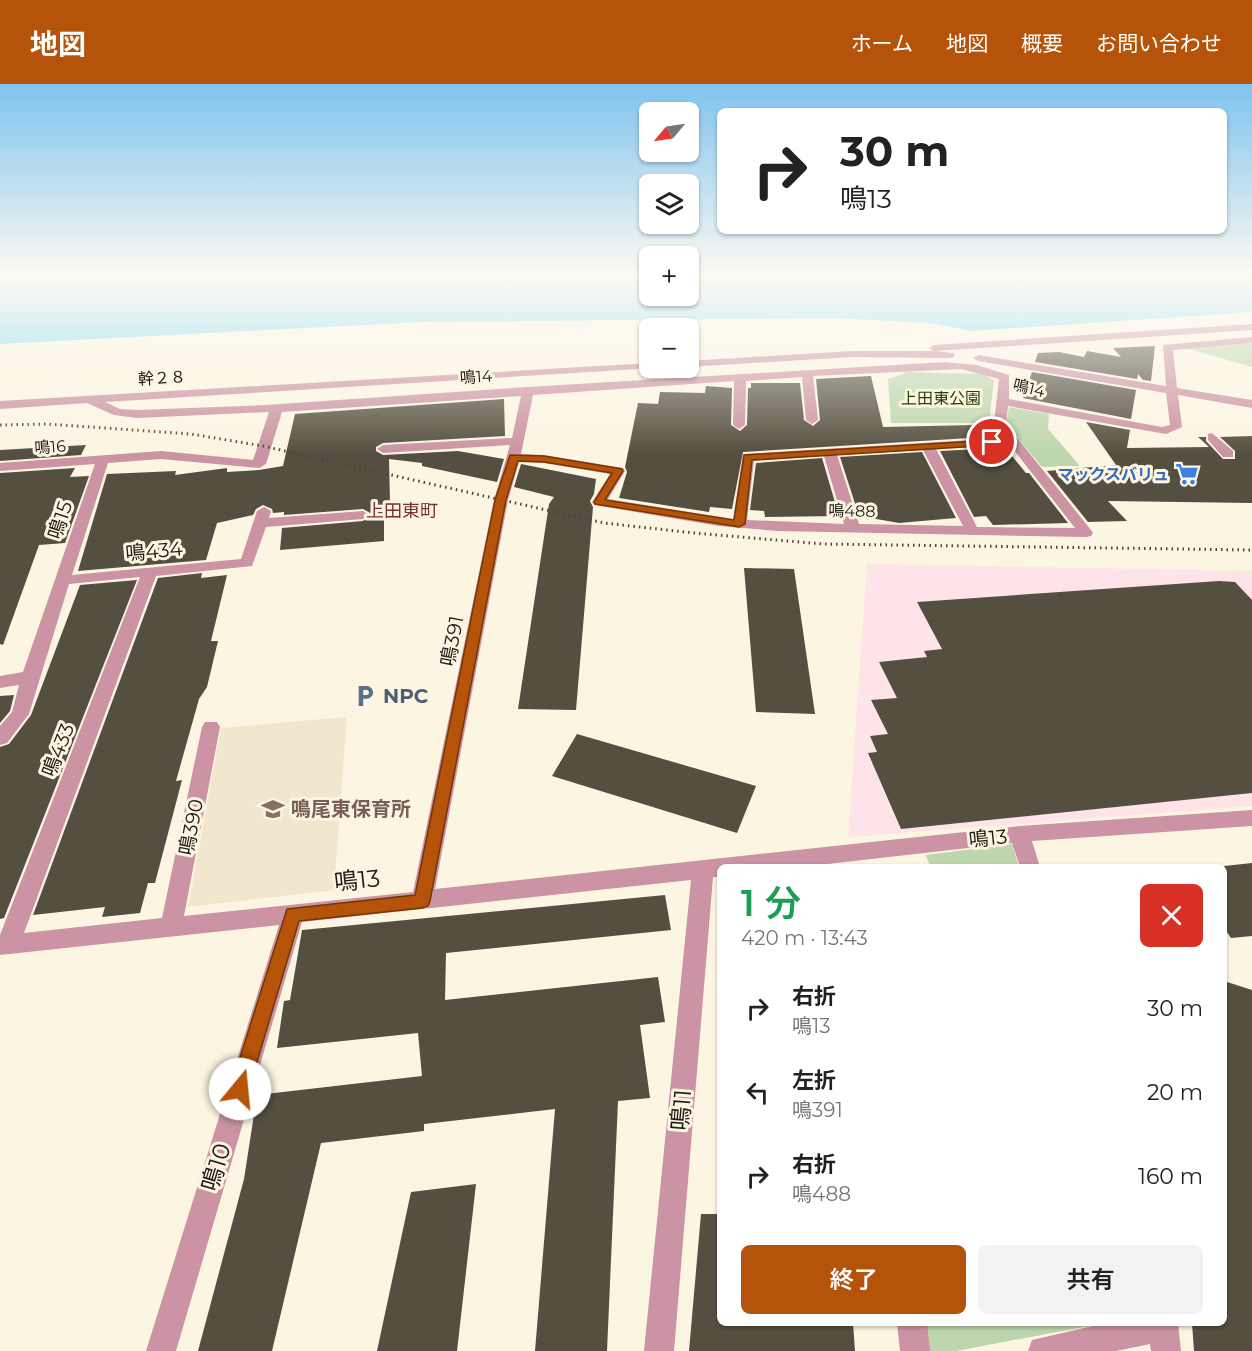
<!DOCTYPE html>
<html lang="ja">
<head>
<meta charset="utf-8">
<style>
	body { margin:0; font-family:Montserrat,"Noto Sans JP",sans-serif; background:#f2f2f2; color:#222; height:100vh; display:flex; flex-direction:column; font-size:22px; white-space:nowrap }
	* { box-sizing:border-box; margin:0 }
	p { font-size:20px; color:#767676 }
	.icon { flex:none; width:33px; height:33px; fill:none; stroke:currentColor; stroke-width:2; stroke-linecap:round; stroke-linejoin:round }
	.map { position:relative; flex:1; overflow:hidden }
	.side { position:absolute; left:717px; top:780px; width:510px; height:462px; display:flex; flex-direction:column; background:#fff; border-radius:9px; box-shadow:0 2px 4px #0004 }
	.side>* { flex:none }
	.hud { position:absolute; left:717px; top:24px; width:510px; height:126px; border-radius:9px; box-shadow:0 2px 4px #0004; background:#fff; color:#222; overflow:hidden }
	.needle { width:39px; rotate:241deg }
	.controls { position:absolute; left:639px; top:18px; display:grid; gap:12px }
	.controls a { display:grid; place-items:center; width:60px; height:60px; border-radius:9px; background:#fff; box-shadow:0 2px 4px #0004; font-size:30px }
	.pin { position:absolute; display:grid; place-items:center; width:51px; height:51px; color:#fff; margin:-26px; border:3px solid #fff; border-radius:50%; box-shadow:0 2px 6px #0007 }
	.me { position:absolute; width:66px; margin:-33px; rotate:17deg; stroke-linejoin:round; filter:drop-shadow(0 0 4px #0008) }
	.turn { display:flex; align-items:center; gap:21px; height:126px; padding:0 24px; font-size:27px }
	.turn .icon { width:78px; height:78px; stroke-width:2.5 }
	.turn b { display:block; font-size:42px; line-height:51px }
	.round { display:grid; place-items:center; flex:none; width:63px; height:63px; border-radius:9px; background:#f2f2f2 }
	.overview { display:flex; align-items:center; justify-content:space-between; height:102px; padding:0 24px }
	h1 { font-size:36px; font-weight:600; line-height:45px; color:#1e9e55 }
	.button { display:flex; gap:12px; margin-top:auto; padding:12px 24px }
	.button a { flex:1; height:69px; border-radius:9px; background:#b45309; color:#fff; font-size:24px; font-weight:600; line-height:69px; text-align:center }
	.button a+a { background:#f2f2f2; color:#222 }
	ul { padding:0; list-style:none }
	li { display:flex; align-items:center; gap:18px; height:84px; padding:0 24px }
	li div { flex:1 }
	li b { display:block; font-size:22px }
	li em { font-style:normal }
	header { display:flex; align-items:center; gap:36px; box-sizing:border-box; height:84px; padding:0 30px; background:#b45309; color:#fff }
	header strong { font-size:28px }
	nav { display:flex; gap:33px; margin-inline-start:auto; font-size:21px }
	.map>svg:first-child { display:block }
	.built { fill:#f0e7ce }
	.industrial { fill:#fee3e8 }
	.green { fill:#bdd6ad }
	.water { fill:#80d9f7 }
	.building { fill:#544f40 }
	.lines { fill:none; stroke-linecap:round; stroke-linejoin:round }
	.minor { fill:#cb93a3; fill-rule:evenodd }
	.rail { stroke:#4a473e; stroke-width:3; stroke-dasharray:1.5 4; stroke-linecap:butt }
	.route { fill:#b45309; stroke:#753606; stroke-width:1.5 }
	.labels { text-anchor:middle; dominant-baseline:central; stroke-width:6; stroke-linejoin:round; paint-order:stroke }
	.far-street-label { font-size:16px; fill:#1f1d16; stroke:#fbf5e2 }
	.far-park-label { font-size:16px; fill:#234400; stroke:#fbf5e2 }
	.far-shop-label { font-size:16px; font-weight:bold; fill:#366cbe; stroke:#fbf5e2; text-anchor:end }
	.far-neighbourhood-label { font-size:18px; fill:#79322f; stroke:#fbf5e2 }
	.street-label { font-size:20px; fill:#1f1d16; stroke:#fbf5e2 }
	.service-label { font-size:20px; font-weight:bold; fill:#4e5e75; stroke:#fbf5e2; text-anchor:start }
	.education-label { font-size:20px; font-weight:bold; fill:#785e54; stroke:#fbf5e2; text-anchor:start }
	.near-street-label { font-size:24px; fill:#1f1d16; stroke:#fbf5e2 }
</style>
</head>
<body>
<header>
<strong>地図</strong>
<nav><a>ホーム</a><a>地図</a><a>概要</a><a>お問い合わせ</a></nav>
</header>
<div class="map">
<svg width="1252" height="1267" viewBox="0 0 1252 1267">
	<rect width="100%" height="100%" fill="#fbf5e2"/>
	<path class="built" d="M347 633 334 806 188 823 221 644Z"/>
	<path class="industrial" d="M867 480 1252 487V722L848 753Z"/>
	<g class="green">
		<path d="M1252 259V283L1186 264Z"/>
		<path d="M908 288 983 290 994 296 989 339H891L888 295Z"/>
		<path d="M1009 323 1049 330 1048 345 1080 382 1042 383 1006 340Z"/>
		<path d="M1012 760 1019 783H930L926 771Z"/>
		<path d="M922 1239H1105L956 1267H925Z"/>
	</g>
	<path class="water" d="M0 193H649L650 212H688L689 193H1252V228L971 247 931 239 833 234 421 238 0 260Z"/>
	<g class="building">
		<path d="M1155 262 1151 297 1143 296 1138 290 1137 295 1035 278 1038 269 1059 268 1084 273 1087 267 1121 273 1113 264Z"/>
		<path d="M1032 288 1136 306 1131 335 1023 314Z"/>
		<path d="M871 292 883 343 975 341 986 353 743 368 732 425 710 423 709 428 619 414 627 388 625 383 638 319 658 320 660 308 705 309 706 302 732 304 731 341 740 347 747 341 748 304H751V299H800L804 336 813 342 820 336 816 295Z"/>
		<path d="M504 315 505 352 383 359 376 363V367L383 371 458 367 504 375 497 398 422 382V379L389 375 390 418H384V457L280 466 282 444 363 437 372 430 363 425 284 431V428L273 429 272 425 263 421 256 425 253 431 217 439 206 476 78 487 107 390 176 387 175 391 227 384V388L259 386 283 382 295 330Z"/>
		<path d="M1086 338 1130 346 1127 364 1209 363 1198 353H1206V357L1223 375H1235V367L1220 353 1252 352V419L1108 417 1127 437 1088 438 1047 387 1116 381Z"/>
		<path d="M86 361 81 371 0 377V366Z"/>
		<path d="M997 364 1005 372H1012L1026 389H1029L1068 439 993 441 986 432 974 433 940 367Z"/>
		<path d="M922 368 956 434 899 439 859 432 840 373Z"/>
		<path d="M822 374 839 432 765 433 764 427 750 426 756 379Z"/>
		<path d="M521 380 596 395 594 410 590 417 593 423 576 626 518 625 549 420 554 413 514 403Z"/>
		<path d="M75 384 70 393 89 392 65 459 39 461 3 561 0 560V389Z"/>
		<path d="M744 484 794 485 815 630 756 628Z"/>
		<path d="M202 489 201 494 227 491 211 557H218L207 603 199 615 176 697 182 696 155 799H148L140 829 102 833 105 823 33 831 158 494Z"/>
		<path d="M137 496 4 834 0 835V663L9 660 31 631 80 501Z"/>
		<path d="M1219 497 1235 498 1252 516V709L901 745 868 669 877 668 870 652 888 650 871 616 897 614 879 578 927 573 924 567 942 565 917 518Z"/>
		<path d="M14 611 10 627 0 639V612Z"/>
		<path d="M577 650 756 702 737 749 552 692Z"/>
		<path d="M1252 779V852L1231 854 1224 844V782Z"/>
		<path d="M665 811 671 846 446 869 445 916 658 893 665 938 640 941 650 1014 618 1017 607 1267H535L555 1025 424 1040V1047L321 1059 272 1267H198L244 1095 257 1011 422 992 418 949 277 964 284 917 290 916 302 846Z"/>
		<path d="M1224 897 1252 906V1267H1194L1192 1239H1224Z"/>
		<path d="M476 1100 457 1267H377L411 1108Z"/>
		<path d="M701 1130H720V1239H853L855 1267H689Z"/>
	</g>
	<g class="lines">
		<g class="minor">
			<path d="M1252 240V246L935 267 954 269V273L950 274 852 273 688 283V277L852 267H933L929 264 934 261Z"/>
			<path d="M1252 253V259L1173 266 1177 304 1252 316V324L1178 311 1182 343 1166 350 1008 322 1006 340 1091 446 1093 449 1091 452 1086 453 778 447 719 442 594 421 592 418 610 390 544 379 519 378 508 416 435 805 1020 742 1252 726V742L1032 757 1040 783H1020L1012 759 801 783H720V793H713L674 1267H644L691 796 302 838 176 1267H146L279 841 0 871V851L140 493 69 500 29 630 7 659 0 661V642L12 628 19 601 0 604V592L23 588 95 380 0 387V379L161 367 253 376 269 328 137 334 114 331 87 319 0 325V317L650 279V284H655L105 318 120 325 137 326 266 321 528 303 945 278 977 281 1009 291V315L1162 343 1170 341 1166 309 978 277 973 274 978 271 1166 302 1163 261ZM961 285 999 295 994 340 1004 354 743 370 733 435 608 415 625 387 623 384 544 371 521 370 533 311 734 297 733 341 739 345 745 341 746 297 802 293 806 336 812 340 818 336 813 292ZM521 312 512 354 383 361 377 365 383 369 510 361 494 416 413 808 184 832 220 643 217 638H205L202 643 162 834 24 849 156 492 252 482 266 443 363 435 370 431 363 427 269 434 271 427 264 423 257 427 241 475 72 491 108 379 161 375 259 384 266 380 282 328ZM1010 361 1075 444 977 443 936 365ZM923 366 963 442 859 440 837 371ZM824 372 844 440 747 436 754 377Z"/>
			<path d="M1212 349 1233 367V373H1223L1208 356V350Z"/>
			<path d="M897 1239H927L930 1267H900Z"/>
			<path d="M1106 1239H1178L1181 1267H1151L1150 1260 1116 1267H1028L1032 1256Z"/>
		</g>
		<path class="rail" d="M0 341 47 340 191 350 263 362 604 439 694 449 823 460 1252 466"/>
	</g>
	<linearGradient id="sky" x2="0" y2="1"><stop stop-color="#7ec3ee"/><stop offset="0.52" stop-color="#fdfaf2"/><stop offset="1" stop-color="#fdfaf2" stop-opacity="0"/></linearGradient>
	<rect width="1252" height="370" fill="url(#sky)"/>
	<path class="route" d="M992 356 997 358 995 361 752 376 745 440 739 443 595 420 594 418 612 389 544 378 518 377 506 416 430 817 428 822 422 824 299 837 249 1005 247 1012 240 1014 233 1012 230 1005 287 825 415 811 495 416 510 371 544 372 622 385 623 387 605 416 734 436 744 371Z"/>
	<defs>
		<g id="supermarket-bare" transform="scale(1.8)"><path d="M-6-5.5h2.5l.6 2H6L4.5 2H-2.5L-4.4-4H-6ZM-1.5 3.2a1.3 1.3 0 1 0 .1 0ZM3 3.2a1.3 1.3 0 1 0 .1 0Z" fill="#3f7fe0" stroke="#fbf5e2" stroke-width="2.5" paint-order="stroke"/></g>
		<g id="parking-bare" transform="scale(1.8)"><path d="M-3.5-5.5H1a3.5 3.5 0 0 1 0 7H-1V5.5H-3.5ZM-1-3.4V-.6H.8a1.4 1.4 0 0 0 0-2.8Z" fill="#5c6f8a" stroke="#fbf5e2" stroke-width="2.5" paint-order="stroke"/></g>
		<g id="school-bare" transform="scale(1.8)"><path d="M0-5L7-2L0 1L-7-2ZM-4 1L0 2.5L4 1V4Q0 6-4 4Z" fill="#8d6e63" stroke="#fbf5e2" stroke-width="2.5" paint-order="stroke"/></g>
	</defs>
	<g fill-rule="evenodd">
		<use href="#supermarket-bare" x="1187" y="390"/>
		<use href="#parking-bare" x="365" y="612"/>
		<use href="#school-bare" x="273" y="725"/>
	</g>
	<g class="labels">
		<g class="far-street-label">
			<text transform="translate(476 293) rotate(-4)">鳴14</text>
			<text transform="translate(162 294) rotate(-3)">幹２８</text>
			<text transform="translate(1029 304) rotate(14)">鳴14</text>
			<text transform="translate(50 363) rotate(-4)">鳴16</text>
			<text transform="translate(852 427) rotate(1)">鳴488</text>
		</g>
		<g class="far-park-label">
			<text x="941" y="314">上田東公園</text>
		</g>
		<g class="far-shop-label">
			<text x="1169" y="390">マックスバリュ</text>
		</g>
		<g class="far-neighbourhood-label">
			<text x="402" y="427">上田東町</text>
		</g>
		<g class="street-label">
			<text transform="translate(60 436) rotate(-72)">鳴15</text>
			<text transform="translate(154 467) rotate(-5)">鳴434</text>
			<text transform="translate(452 557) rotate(-79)">鳴391</text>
			<text transform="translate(58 666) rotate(-69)">鳴433</text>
			<text transform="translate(191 743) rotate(-79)">鳴390</text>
			<text transform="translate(988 754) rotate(-6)">鳴13</text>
		</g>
		<g class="service-label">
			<text x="383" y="612">NPC</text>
		</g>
		<g class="education-label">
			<text x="291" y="725">鳴尾東保育所</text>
		</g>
		<g class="near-street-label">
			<text transform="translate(357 796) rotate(-6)">鳴13</text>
			<text transform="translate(681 1026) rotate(-85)">鳴11</text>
			<text transform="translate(216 1083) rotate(-73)">鳴10</text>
		</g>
	</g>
</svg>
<div class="controls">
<a><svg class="needle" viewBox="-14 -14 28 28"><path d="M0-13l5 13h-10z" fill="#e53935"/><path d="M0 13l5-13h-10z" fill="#767676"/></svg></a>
<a><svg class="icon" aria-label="layers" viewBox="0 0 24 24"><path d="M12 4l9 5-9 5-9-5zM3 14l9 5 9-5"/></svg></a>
<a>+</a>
<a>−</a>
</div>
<div class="pin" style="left:992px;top:358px;background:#d93025"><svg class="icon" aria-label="arrive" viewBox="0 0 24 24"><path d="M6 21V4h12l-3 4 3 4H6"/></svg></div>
<svg class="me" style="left:240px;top:1005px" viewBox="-20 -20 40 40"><circle r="19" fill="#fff"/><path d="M0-13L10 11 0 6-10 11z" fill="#b45309"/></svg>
<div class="hud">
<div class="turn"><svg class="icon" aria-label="right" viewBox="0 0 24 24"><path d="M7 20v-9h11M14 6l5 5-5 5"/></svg><div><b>30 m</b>鳴13</div></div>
</div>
<section class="side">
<div class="overview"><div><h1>1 分</h1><p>420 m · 13:43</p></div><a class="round" style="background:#d93025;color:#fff"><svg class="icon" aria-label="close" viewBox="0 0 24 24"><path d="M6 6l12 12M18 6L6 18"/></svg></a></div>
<ul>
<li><svg class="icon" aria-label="right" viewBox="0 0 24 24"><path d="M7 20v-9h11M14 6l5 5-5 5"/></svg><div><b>右折</b><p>鳴13</p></div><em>30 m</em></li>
<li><svg class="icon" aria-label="left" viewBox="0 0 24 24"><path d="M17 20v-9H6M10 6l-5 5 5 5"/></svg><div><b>左折</b><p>鳴391</p></div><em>20 m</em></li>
<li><svg class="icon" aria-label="right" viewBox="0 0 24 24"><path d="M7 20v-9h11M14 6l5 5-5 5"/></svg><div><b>右折</b><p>鳴488</p></div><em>160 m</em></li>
</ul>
<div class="button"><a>終了</a><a>共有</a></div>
</section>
</div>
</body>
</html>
